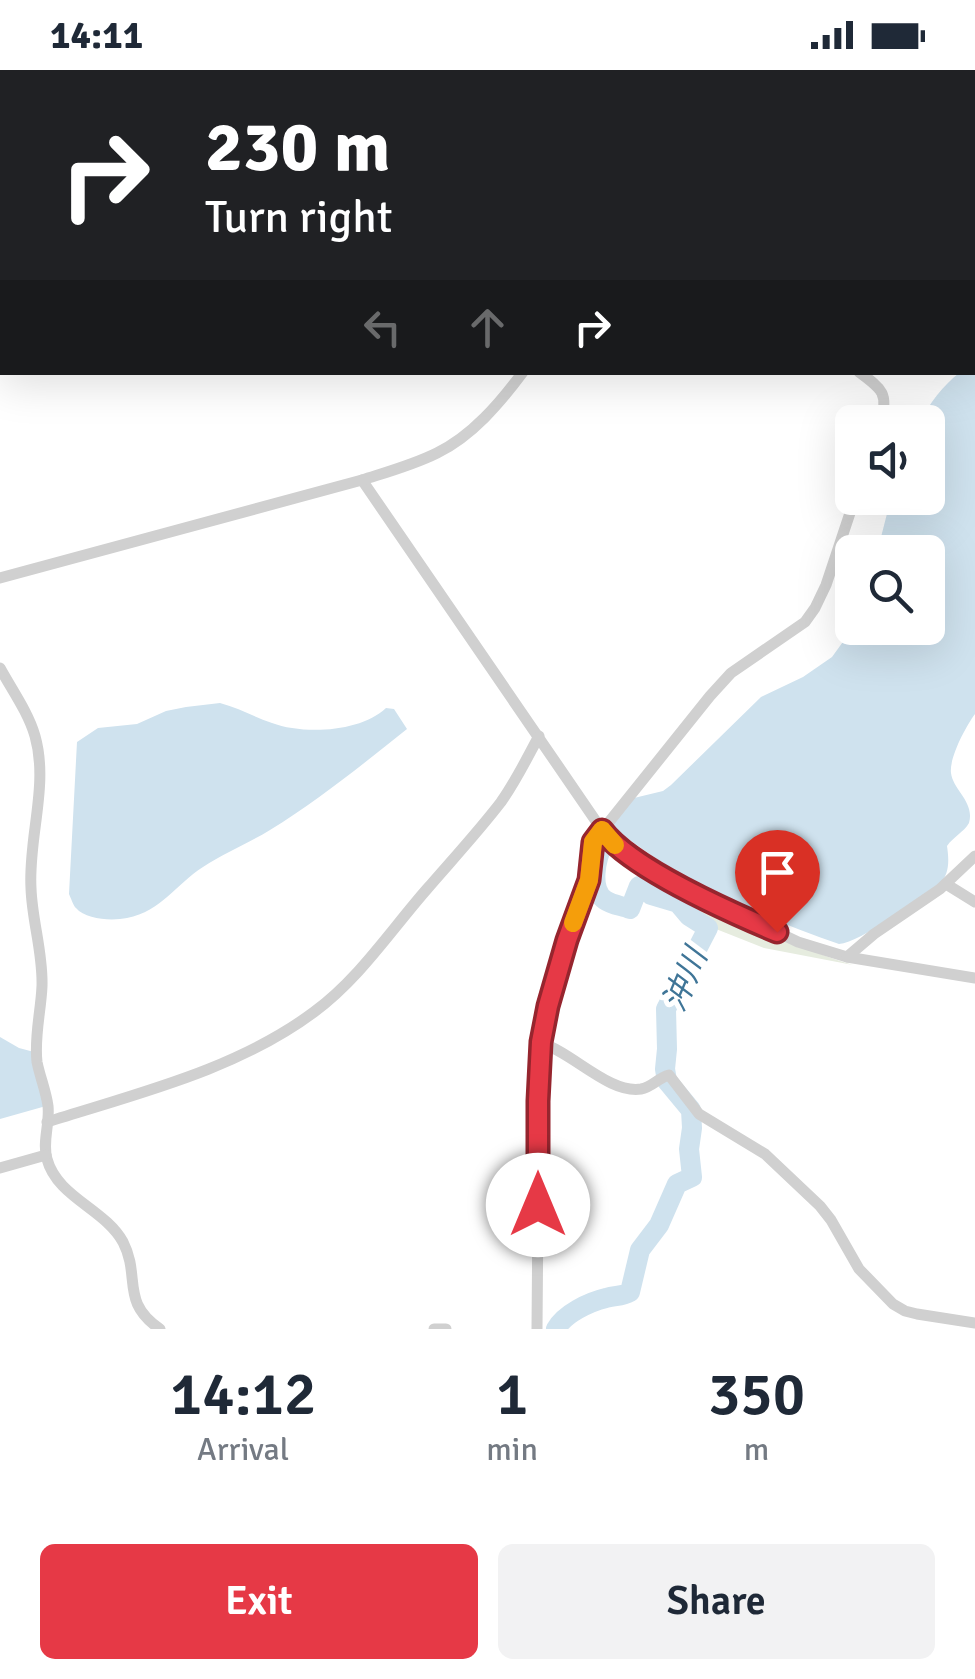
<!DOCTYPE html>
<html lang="en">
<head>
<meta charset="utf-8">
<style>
	body { margin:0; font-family:Signika,"Noto Sans JP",sans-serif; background:#f2f2f3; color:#1f2937; height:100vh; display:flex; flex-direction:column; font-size:38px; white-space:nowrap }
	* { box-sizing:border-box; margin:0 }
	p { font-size:32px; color:#747a83 }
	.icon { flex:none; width:55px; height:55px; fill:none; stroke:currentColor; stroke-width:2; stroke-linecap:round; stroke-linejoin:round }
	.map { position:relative; height:1259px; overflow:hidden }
	.details { display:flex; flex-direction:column; background:#fff; flex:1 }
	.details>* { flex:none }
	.hud { position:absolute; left:0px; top:0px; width:975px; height:305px; box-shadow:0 10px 40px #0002; background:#202124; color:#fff; overflow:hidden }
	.fabs { position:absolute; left:835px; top:335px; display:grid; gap:20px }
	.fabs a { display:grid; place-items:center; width:110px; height:110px; border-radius:15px; background:#fff; box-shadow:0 10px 40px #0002; font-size:50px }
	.pin { position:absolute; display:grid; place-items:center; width:85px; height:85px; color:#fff; margin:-102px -42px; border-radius:50% 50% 50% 0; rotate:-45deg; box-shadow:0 0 10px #0007 }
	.pin .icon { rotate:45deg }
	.me { position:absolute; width:110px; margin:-55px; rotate:0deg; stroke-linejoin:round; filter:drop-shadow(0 0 8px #0008) }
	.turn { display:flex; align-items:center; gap:35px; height:210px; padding:0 40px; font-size:45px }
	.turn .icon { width:130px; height:130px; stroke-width:2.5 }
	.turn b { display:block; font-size:70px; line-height:85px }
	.lanes { display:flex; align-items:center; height:95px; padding:0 40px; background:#0003; justify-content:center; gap:50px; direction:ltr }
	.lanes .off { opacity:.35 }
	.eta { display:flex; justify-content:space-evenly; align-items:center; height:170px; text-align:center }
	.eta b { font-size:60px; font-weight:600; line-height:70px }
	.primary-button { display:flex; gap:20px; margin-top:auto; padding:20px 40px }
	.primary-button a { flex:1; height:115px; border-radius:15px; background:#e63946; color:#fff; font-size:40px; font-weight:600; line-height:115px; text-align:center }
	.primary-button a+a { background:#f2f2f3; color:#1f2937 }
	.status { display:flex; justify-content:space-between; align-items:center; height:70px; padding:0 50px; background:#fff; direction:ltr }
	.status svg { height:28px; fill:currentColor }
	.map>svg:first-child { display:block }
	.green { fill:#e6ecdf }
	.water { fill:#cfe2ee }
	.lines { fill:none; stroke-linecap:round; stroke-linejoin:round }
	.stream { stroke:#cfe2ee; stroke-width:4 }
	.river { stroke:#cfe2ee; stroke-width:20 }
	.minor { stroke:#d0d0d0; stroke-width:11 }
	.route-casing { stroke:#96252e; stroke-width:25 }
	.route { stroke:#e63946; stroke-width:18 }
	.slow { stroke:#f59e0b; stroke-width:18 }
	.labels { text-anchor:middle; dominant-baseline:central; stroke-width:10; stroke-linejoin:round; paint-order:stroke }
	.water-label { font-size:32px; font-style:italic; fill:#3f7597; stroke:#fff }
</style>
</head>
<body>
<div class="status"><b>14:11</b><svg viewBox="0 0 49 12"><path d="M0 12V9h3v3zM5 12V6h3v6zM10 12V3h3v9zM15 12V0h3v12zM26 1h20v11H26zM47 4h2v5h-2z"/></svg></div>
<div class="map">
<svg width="975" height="1259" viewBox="0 0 975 1259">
	<rect width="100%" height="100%" fill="#fff"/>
	<path class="green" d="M625 787C701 833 768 868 853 895L764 878 716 859 690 844 680 831 661 825Z"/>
	<g class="water">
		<path d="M975 288V644C966 656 949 688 951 703 953 720 975 732 969 753 964 762 953 767 947 776 949 790 950 804 939 815 917 829 862 872 839 874 762 848 682 812 618 761L627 750 620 743 634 728 663 721 671 715 761 627 803 607 832 587 845 569 852 546V558H928V482H875L879 475 891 428H928V352H921C928 334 944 315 959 303L972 302 973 291Z"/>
		<path d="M220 633C239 638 254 647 272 653 304 665 361 662 386 638L394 639 407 659C363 694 319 730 270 760 249 773 224 783 203 797 176 814 162 841 127 848 113 851 86 850 76 838 74 837 70 826 69 824L77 672 98 658 137 654 166 641 186 637Z"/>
		<path d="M0 967 19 978 34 982 46 1036 0 1049Z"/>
	</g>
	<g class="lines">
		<path class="stream" d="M386 0 387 2"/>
		<g class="river">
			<path d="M613 760 621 752 651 755"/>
			<path d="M556 1259C564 1244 589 1232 606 1228 616 1225 621 1227 630 1222L640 1180 659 1155 677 1114 692 1107 689 1079 692 1058 691 1040 667 1011 665 999 667 979 666 939 708 858 689 846 678 833 651 825 645 818 639 816 630 839C623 836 612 835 605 830 589 819 596 788 604 773"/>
		</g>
		<g class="minor">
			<path d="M57 0 58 2"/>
			<path d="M232 0 233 2"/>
			<path d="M133 2 140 0"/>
			<path d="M401 2 403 0"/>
			<path d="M677 2 678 0"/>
			<path d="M0 49 2 48"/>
			<path d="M0 157 2 158"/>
			<path d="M859 302C881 318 890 324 880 352"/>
			<path d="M362 410 602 760 617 777 649 798 701 826 798 872 847 887 975 908"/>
			<path d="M0 508 362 410C387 402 413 395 437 383 472 366 500 333 523 302"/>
			<path d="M0 598C12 620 28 642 35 666 49 715 28 768 31 818 32 851 43 882 42 916 41 941 34 967 37 992 40 1007 46 1021 48 1036 50 1054 42 1072 47 1089 57 1127 105 1139 123 1172 141 1207 120 1232 160 1259"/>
			<path d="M946 814 975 832"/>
			<path d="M847 887 874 864 940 819 975 786"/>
			<path d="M541 973C572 982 609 1024 641 1019 652 1017 658 1008 669 1005L699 1044 765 1084 820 1136 831 1150 859 1199 893 1234 905 1241 917 1244 975 1253"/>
			<path d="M47 1052C138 1023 236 1000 314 942 359 909 391 860 427 819 452 790 478 762 501 732 516 711 527 688 539 666"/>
			<path d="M0 1098 46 1085"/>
			<path d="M434 1259H446"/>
			<path d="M537 1259 539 1010 541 974 548 935 567 870 589 810 593 772 710 626 731 603 805 552 815 538 826 515 855 428"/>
		</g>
	</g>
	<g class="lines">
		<g class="route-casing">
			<path id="route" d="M538 1135V1031L541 972 548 936 567 870 589 810 593 772 602 760C630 798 732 843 777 862"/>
		</g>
		<use href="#route" class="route"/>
		<path class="slow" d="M573 853 589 810 593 772 602 760 615 775"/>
	</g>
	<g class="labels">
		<g class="water-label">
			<text transform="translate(685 910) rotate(-67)">沖川</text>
		</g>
	</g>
</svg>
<div class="fabs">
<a><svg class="icon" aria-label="sound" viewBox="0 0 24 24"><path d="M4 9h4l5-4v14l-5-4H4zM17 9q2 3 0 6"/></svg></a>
<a><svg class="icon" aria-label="search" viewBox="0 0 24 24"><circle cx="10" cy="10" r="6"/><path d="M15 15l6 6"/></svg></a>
</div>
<div class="pin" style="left:777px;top:862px;background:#d93025"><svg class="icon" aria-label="arrive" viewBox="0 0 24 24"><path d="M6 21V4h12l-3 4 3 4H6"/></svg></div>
<svg class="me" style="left:538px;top:1135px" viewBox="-20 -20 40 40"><circle r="19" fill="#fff"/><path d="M0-13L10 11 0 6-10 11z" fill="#e63946"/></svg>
<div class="hud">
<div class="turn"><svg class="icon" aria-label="right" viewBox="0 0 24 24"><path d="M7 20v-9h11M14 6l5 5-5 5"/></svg><div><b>230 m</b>Turn right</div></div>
<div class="lanes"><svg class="icon off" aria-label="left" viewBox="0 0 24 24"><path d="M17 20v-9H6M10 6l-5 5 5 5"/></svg><svg class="icon off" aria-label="ahead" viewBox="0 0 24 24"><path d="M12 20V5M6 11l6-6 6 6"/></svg><svg class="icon" aria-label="right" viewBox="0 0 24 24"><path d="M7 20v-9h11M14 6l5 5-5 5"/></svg></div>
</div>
</div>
<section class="details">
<div class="eta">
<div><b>14:12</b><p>Arrival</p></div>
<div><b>1</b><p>min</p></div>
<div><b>350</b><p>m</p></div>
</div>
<div class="primary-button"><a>Exit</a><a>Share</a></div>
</section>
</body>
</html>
